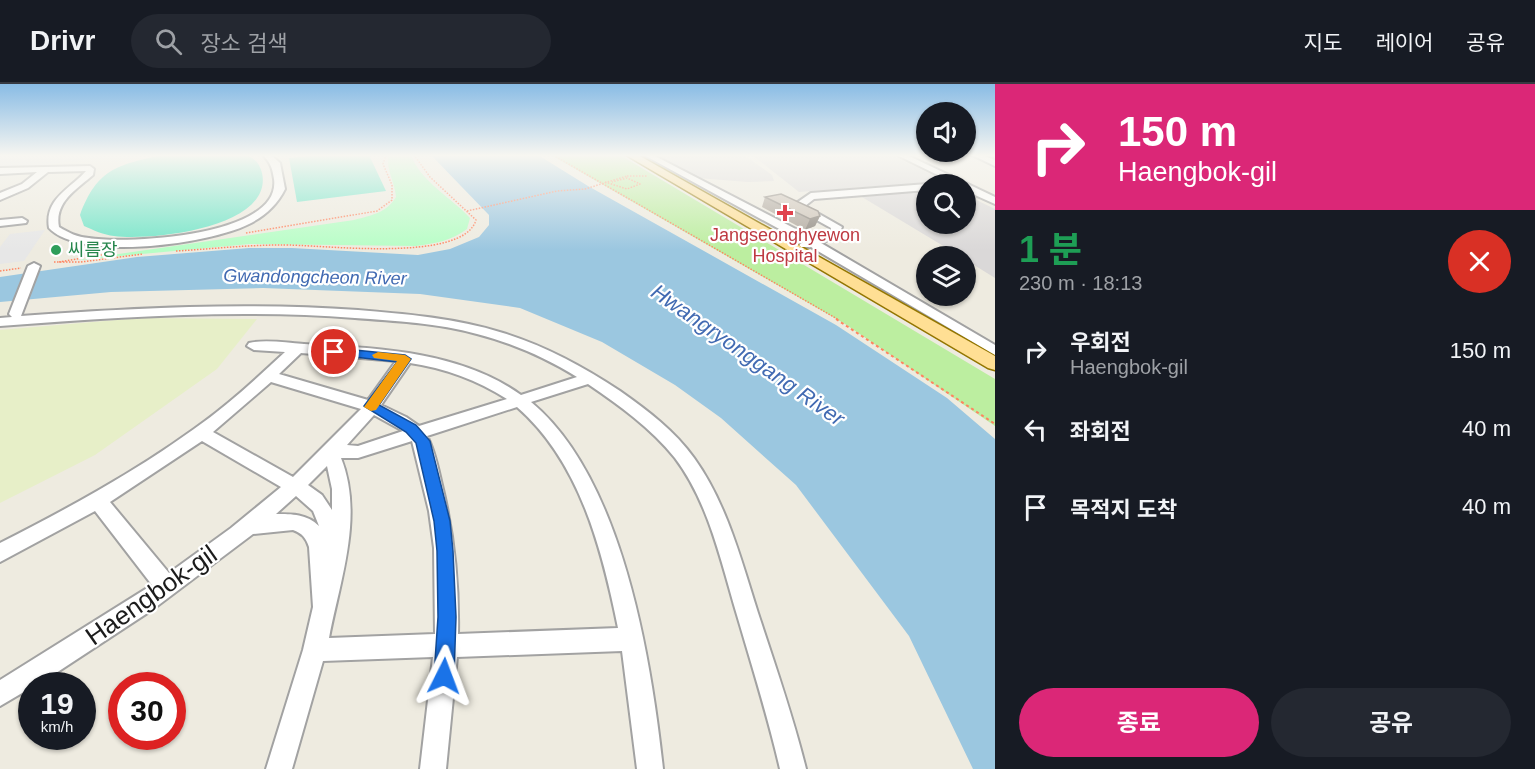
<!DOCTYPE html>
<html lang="ko">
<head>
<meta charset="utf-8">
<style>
	body { margin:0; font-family:Arial,"Noto Sans KR",sans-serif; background:#242831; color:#f1f3f6; height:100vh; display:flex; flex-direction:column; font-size:22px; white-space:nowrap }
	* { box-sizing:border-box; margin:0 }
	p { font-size:20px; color:#9ea1a6 }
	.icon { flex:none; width:33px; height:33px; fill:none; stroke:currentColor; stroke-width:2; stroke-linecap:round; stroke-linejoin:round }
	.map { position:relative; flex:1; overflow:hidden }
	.panel { display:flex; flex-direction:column; background:#171b24; width:540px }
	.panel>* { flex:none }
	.hud { background:#db2777; color:#fff; overflow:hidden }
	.controls { position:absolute; left:916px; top:18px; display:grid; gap:12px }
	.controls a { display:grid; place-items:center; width:60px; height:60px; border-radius:50%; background:#171b24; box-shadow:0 2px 4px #0004; font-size:30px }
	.speed { position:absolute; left:18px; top:588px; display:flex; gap:12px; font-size:30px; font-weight:700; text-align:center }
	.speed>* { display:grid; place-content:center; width:78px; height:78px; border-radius:50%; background:#171b24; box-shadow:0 2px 4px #0004; line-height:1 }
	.speed small { font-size:15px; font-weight:400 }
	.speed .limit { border:9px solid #d22; background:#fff; color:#111 }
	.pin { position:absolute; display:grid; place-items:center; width:51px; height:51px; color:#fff; margin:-26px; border:3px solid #fff; border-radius:50%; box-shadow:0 2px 6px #0007 }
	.me { position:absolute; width:66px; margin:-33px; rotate:3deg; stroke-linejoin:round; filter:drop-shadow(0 0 4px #0008) }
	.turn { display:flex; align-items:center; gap:21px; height:126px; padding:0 24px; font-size:27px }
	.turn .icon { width:78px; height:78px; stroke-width:2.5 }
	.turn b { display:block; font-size:42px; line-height:51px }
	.round { display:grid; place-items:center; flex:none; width:63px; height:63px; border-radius:32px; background:#242831 }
	.head { display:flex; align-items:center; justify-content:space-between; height:102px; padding:0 24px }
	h1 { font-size:36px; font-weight:700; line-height:45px; color:#1e9e55 }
	.action { display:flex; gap:12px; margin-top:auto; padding:12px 24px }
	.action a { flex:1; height:69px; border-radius:36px; background:#db2777; color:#fff; font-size:24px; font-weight:700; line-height:69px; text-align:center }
	.action a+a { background:#242831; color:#f1f3f6 }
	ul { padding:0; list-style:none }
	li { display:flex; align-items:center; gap:18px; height:78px; padding:0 24px }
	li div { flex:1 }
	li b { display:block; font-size:22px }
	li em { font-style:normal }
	header { display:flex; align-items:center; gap:36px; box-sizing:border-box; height:84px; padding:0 30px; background:#171b24; border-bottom:2px solid #363941 }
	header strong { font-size:28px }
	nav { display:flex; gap:33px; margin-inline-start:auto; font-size:21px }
	.search { width:420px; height:54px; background:#242831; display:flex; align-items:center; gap:15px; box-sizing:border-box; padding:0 21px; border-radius:33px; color:#9ea1a6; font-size:22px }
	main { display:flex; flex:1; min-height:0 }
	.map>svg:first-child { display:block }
	.residential { fill:#dad8d8 }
	.farmland { fill:#e7efc8 }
	.grass { fill:#bceea0 }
	.park { fill:#b7fec6 }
	.pitch { fill:#76e5c9 }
	.parking { fill:#e7e7e7 }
	.water { fill:#9bc7e0 }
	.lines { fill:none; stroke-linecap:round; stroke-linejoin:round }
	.minor-casing { stroke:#a2a2a2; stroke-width:4 }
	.major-casing { stroke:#937600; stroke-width:3 }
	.path-far1 { stroke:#ff8560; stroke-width:1.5; stroke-dasharray:1.5 1.5; stroke-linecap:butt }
	.path { stroke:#ff8560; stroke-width:2; stroke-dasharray:3 3; stroke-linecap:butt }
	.minor { fill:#fff; fill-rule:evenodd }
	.major { fill:#ffdf94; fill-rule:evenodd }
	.path-bridge { stroke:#ff8560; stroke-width:1.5; stroke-dasharray:1.5 1.5; stroke-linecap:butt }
	.wall { fill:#b1a99f }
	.shaded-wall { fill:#908a82 }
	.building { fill:#cec5b9; stroke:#908a82; stroke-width:1.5 }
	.route { fill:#1a73e8; stroke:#114b97; stroke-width:1.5 }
	.slow { fill:#f59e0b }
	.health-dot { fill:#e0444e; stroke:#fff; stroke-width:2 }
	.leisure-dot { fill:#2e9e5b; stroke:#fff; stroke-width:2 }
	.labels { text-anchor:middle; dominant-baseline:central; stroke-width:4.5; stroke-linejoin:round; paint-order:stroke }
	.far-health-label { font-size:18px; fill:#be3a42; stroke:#fff }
	.far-leisure-label { font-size:18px; fill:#27864d; stroke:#fff; text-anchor:start }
	.far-water-label { font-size:18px; font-style:italic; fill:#416ab2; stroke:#fff }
	.water-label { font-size:22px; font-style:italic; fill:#416ab2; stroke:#fff }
	.near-street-label { font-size:26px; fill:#1b1b1b; stroke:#fff }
</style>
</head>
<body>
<header>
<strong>Drivr</strong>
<div class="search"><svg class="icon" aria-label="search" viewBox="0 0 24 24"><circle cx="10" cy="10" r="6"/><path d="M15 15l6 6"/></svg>장소 검색</div>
<nav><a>지도</a><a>레이어</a><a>공유</a></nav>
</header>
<main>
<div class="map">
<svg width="995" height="685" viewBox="0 0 995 685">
	<rect width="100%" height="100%" fill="#eeebe0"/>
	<g class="residential">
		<path d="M654 71H744L772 91 774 97 748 98 697 94Z"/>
		<path d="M752 71H892L945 97 799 108Z"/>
		<path d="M927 107V140H966V111L995 125V194L966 176V172H960L862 113Z"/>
	</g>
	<path class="farmland" d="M140 234 257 235 217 285 95 371 0 419V246Z"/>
	<path class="grass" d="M551 71H620L995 295V342L845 240Z"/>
	<path class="park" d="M389 71H411C420 97 452 114 470 134L467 145C451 157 436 159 416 162L250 160 77 176 354 136C372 131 386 129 396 113 395 98 385 84 389 71Z"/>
	<g class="pitch">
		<path d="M162 71H245C254 73 260 80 262 89 274 144 150 157 114 152 104 151 93 146 84 142L80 131C97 85 117 81 162 71Z"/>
		<path d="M319 71H369L386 107 297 118 289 74Z"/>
	</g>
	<g class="parking">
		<path d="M0 71H119L12 85H0Z"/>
		<path d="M45 146 24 177 0 180V163L10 150Z"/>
	</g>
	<path class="water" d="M431 71H538L588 102 836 241 947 314 995 355V685H973L909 552 796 401 721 334 675 301 602 258 520 224 420 210 263 204 111 208 0 218V193L137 173 249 164H292L418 171 450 165 479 153 489 141V131Z"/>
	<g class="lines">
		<g class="minor-casing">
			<g id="minor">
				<path d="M263 71H271L280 79 285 105C277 121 265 132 249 140 210 160 81 178 49 144 44 115 70 105 86 87L48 88 28 104 0 116V109L22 100 37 88 0 90V84L90 82 94 85 93 91C77 105 54 118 59 143 69 149 77 153 89 154 126 160 282 153 274 95 272 83 271 80 263 71Z"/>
				<path d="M644 71H653L813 154 830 148 831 144 795 124V120L811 109 927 100H928L927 106 814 115 805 122 842 143 838 152 821 159 995 261V271L811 163H801L799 161 803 158Z"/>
				<path d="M897 71H907L995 113V120L966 107V100H956Z"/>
				<path d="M972 71H982L995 76V82Z"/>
				<path d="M22 134 27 137 26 139 0 142V136Z"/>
				<path d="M34 179 40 182 21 232C133 224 245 218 358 226 406 230 456 234 503 249 545 262 584 283 620 307 647 326 675 347 694 374 727 420 741 476 758 529 775 581 793 632 806 685H780C768 633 752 582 737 531 721 478 709 419 675 374 651 344 619 321 588 300L531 318C622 393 651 573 663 685H637L622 567 457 573 446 685H420L433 573 323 577 292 685H266L303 566 313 523 309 463C306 454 302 449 293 446L253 450 152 526 56 589 0 622V596L152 501 95 427 0 478V459C67 425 133 389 194 345 227 322 256 295 285 268L254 266 247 262 249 259C266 255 287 259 304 260 377 264 460 267 521 311L577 293C546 274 512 259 477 250 438 239 396 237 355 234 237 225 118 233 0 242V234L12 233 9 230 28 182ZM301 269 396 277 368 316 279 290ZM410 279C444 284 477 296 507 315L419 342 406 333 381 321ZM271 298 361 325 293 393 213 348ZM517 323C580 378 602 465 618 544L458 550C459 499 454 450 442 401 438 384 435 367 427 352ZM374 331 403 347 358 362 347 361ZM202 357 281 403 231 444 169 489 110 418ZM412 357 429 427 434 464 435 550 329 554C340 496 364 432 341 374H358ZM327 382 332 405V426L322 411 308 401ZM296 412 313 427 319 442C307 430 292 430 276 430Z"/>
			</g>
		</g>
		<g class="major-casing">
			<path id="major" d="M626 71H638L995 272V286L988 284Z"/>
		</g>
		<g class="path-far1">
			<path d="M553 71 839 236"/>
			<path d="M627 92H648"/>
			<path d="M605 98 627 105 640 100 627 94 612 98"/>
			<path d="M246 149 377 127 392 116V101L383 80 386 71"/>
			<path d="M176 167C211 165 246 161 281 161 319 160 463 180 476 136L430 93 414 71"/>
			<path d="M54 178H81L143 170"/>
			<path d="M59 178 107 170"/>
			<path d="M0 187 21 184"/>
		</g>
		<path class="path" d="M836 235 995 340"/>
		<use href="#minor" class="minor"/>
		<use href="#major" class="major"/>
		<path class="path-bridge" d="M467 127 557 107 585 105 627 92"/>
	</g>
	<path class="wall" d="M765 113 820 132 815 142 805 146 762 123Z"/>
	<path class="shaded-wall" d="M820 132 815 142 805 146 810 135Z"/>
	<path class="building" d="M781 110 818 127 820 132 810 135 765 113Z"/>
	<linearGradient id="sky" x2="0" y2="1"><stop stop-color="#89bce5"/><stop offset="0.43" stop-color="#f7f6f1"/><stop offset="1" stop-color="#f7f6f1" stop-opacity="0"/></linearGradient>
	<rect width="995" height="166" fill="url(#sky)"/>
	<path class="route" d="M334 264 405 271 411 275 379 321 416 341 430 357 450 437 453 467 456 533 454 592 451 599 444 602 437 599 434 592 438 533 437 467 434 437 416 359 406 348 364 322 397 278 330 270V265Z"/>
	<path class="slow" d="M378 268 405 271 411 275 376 326 371 327 364 323 397 277 374 274 372 271Z"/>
	<path class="health-dot" d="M782 120h6v6h6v6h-6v6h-6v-6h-6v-6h6z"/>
	<circle class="leisure-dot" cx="56" cy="166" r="6"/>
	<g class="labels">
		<g class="far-health-label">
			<text x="785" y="151">Jangseonghyewon<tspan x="785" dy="21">Hospital</tspan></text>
		</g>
		<g class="far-leisure-label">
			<text x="68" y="166">씨름장</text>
		</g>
		<g class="far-water-label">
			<text transform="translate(315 193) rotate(1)">Gwandongcheon River</text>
		</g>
		<g class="water-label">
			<text transform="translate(748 271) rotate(35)">Hwangryonggang River</text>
		</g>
		<g class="near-street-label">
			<text transform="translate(151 511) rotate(-35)">Haengbok-gil</text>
		</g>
	</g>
</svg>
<div class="controls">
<a><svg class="icon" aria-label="sound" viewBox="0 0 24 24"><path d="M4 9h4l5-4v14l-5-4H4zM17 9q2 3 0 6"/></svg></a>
<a><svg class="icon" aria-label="search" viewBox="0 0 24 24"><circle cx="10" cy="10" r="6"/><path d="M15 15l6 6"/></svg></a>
<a><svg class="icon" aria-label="layers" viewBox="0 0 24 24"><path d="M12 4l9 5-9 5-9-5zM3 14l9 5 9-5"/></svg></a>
</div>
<div class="speed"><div>19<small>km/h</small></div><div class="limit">30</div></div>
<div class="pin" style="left:334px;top:268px;background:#d93025"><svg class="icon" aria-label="arrive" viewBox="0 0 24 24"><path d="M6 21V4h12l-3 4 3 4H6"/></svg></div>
<svg class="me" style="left:444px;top:592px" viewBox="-20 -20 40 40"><path d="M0-17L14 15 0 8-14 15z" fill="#1a73e8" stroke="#fff" stroke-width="4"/></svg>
</div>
<section class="panel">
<div class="hud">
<div class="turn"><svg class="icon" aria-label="right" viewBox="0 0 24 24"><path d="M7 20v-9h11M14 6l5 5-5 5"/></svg><div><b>150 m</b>Haengbok-gil</div></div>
</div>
<div class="head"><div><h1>1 분</h1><p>230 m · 18:13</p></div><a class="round" style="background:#d93025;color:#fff"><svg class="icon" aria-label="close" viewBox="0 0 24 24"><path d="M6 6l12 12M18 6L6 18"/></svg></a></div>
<ul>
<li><svg class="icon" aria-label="right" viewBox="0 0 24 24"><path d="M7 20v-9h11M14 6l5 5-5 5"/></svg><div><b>우회전</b><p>Haengbok-gil</p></div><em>150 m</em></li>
<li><svg class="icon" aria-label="left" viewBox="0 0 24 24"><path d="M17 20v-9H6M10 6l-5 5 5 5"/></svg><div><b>좌회전</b></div><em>40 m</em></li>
<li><svg class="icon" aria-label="arrive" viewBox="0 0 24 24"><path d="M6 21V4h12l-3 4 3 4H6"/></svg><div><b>목적지 도착</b></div><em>40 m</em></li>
</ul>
<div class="action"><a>종료</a><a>공유</a></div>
</section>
</main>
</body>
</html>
